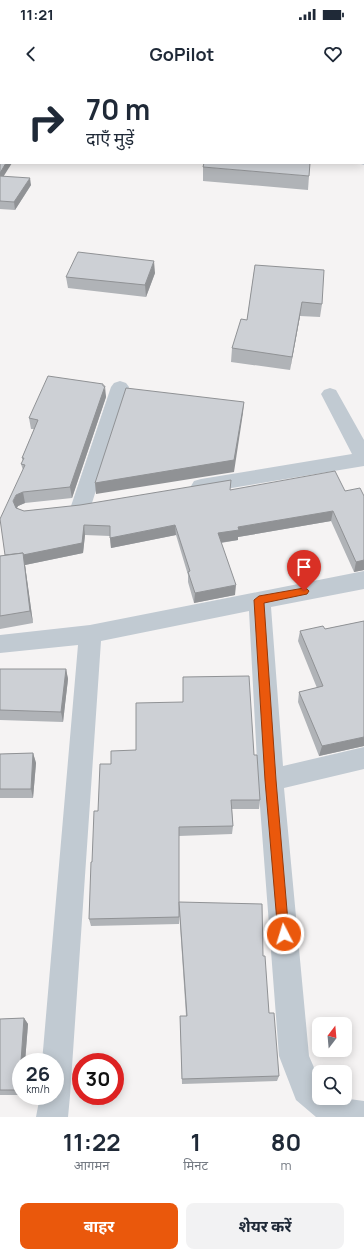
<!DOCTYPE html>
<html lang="hi">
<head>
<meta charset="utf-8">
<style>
	body { margin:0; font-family:Manrope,"Noto Sans Devanagari",sans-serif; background:#f2f2f3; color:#1f2937; height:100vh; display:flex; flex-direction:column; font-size:15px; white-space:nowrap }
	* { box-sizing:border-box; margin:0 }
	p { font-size:13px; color:#747a83 }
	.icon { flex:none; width:22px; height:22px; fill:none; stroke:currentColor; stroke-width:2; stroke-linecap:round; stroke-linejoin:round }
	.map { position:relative; height:1037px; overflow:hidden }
	.side { display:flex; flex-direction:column; background:#fff; flex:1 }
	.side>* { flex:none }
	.hud { position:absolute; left:0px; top:0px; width:364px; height:84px; box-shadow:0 2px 10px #0003; background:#fff; color:#1f2937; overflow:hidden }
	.needle { width:26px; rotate:16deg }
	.tools { position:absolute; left:312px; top:937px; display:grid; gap:8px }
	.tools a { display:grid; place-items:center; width:40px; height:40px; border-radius:8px; background:#fff; box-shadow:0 2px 10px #0003; font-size:20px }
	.speed { position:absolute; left:12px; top:973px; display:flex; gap:8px; font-size:20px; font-weight:700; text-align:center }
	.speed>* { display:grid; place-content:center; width:52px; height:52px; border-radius:50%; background:#fff; box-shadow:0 2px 10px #0003; line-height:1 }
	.speed small { font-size:10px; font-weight:400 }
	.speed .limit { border:6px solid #d22; background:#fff; color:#111 }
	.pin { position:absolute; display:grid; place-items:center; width:34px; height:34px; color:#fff; margin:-41px -17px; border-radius:50% 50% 50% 0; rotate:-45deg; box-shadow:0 0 4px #0007 }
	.pin .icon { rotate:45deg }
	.me { position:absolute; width:44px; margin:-22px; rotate:355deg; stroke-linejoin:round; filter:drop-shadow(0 0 3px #0008) }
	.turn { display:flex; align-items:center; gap:14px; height:84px; padding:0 20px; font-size:18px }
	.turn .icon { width:52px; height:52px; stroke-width:2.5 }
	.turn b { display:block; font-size:28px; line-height:34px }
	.eta { display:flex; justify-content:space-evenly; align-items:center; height:68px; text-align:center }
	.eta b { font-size:24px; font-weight:700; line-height:28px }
	.button { display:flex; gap:8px; margin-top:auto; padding:8px 20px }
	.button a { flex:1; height:46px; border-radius:8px; background:#ea580c; color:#fff; font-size:16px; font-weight:700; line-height:46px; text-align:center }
	.button a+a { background:#f2f2f3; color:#1f2937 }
	.status { display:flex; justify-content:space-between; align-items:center; height:28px; padding:0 20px; background:#fff; direction:ltr }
	.status svg { height:11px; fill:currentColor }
	header { display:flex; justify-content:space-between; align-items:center; height:52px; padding:0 20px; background:#fff; font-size:18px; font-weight:700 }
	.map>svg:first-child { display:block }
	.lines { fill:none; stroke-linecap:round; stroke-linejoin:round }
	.street { fill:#c1cad2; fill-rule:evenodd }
	.secondary { fill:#c1cbd6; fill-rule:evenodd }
	.wall { fill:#b0b3b7 }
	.shaded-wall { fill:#909295 }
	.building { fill:#cdd0d5; stroke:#909295 }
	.route { fill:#ea580c; stroke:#983908 }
</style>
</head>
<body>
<div class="status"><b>11:21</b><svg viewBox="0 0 49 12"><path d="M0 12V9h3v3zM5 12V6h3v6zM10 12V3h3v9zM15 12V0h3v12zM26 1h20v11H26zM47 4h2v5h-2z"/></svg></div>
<header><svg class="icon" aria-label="back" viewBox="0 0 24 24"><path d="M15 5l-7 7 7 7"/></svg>GoPilot<svg class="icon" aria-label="heart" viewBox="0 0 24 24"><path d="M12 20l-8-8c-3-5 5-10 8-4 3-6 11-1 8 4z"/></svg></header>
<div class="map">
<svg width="364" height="1037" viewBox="0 0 364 1037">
	<rect width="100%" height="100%" fill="#f5f3f3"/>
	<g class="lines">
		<g class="street">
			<path d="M120 301 126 303 129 307 91 426 88 431 81 434 74 431 71 426 111 307 114 303Z"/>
			<path d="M330 308 336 310 364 360V386L201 413 194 411 191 406 194 401 201 399 352 374 321 314 324 310Z"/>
			<path d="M364 491V509L271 527 283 686 364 667V689L284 708 309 976 319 999V1018H342L364 1021V1037H316L296 1020 279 976 258 700 249 531 101 561 70 1016 68 1037H36L40 1016H55V982H42L78 565 0 573V555L90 545Z"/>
		</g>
		<g class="secondary">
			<rect x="322" y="0" width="13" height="1"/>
			<rect x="344" y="0" width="12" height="1"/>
			<rect x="363" y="28" width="1" height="10"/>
			<path d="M363 75H364V85L358 83H363Z"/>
		</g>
	</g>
	<g class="wall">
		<path d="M0 0H53V1H1L4 96 31 105 15 130 0 129Z"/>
		<path d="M203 87 309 96 308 110 203 101Z"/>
		<path d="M255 185 322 224 320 237 300 236 290 290 231 282 232 268 247 240Z"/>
		<path d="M155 193 146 217 68 208 66 197Z"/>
		<path d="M103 306 106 317 72 418 25 423 18 426 17 428 24 431 231 410 345 411 364 416V490L354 492 331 441 238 457V460L221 463 235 515 194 523 188 502V495L176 455 111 468 110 456 85 455 83 473 25 485 33 543 0 549V476L5 475 23 390 21 384 23 382 22 378 34 349H31L29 338Z"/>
		<path d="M364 541V666L319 676 298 622 299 612 317 608 298 561 300 551 325 549Z"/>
		<path d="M0 589H66L68 599 63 642 0 640Z"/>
		<path d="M33 673 36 683 33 718H0V674Z"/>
		<path d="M254 675 260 720 259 729H232L233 746 232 754 179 756V822L263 876 269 933 279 996 277 1001 182 1004 180 936H186L179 830V844L91 846 89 839 92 782 98 731 111 684Z"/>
		<path d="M24 938 28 944 25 982H21V1015H0V939Z"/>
	</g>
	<g class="shaded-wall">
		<path d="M6 83H12L0 102V93Z"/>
		<path d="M30 98 31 105 15 130 14 122Z"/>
		<path d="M154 181 155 193 146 217 145 205Z"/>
		<path d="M302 222 300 236 290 290 292 277Z"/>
		<path d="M103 304 104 310 105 306 106 317 72 418 70 407Z"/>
		<path d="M244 322 243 333 234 392 96 414 95 403Z"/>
		<path d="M23 412 25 423 18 426 15 431 13 421 16 415Z"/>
		<path d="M333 431 331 441 238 457V460L218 463V453L238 447Z"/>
		<path d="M84 445 85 455 83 473 25 485 33 543 30 531 23 475Z"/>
		<path d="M175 445 176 455 111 468 110 458Z"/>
		<path d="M364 480V490L354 492 356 482Z"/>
		<path d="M236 505 235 515 194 523 195 513Z"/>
		<path d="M66 589 68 599 63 642 61 632Z"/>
		<path d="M364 657V666L319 676 322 666Z"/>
		<path d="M33 673 36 683 33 718 31 709Z"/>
		<path d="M24 938 28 944 25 982H21Z"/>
		<path d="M21 984V1012L19 1010Z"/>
	</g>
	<g class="building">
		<path d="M0 0H49V1H1V83H6L0 93Z"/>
		<rect x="200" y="0" width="70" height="1"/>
		<path d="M204 83H310L309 96 203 87Z"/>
		<path d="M0 96 30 98 14 122 0 121Z"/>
		<path d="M78 172 154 181 145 205 66 197Z"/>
		<path d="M255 185 324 190 322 224 302 222 292 277 232 268 241 239 247 240Z"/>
		<path d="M48 296 103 304V306H105L70 407 23 412 16 415 13 421 16 428 24 431 80 425 231 400 230 410 335 391 345 411 360 408 364 416V480L356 482 333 431 238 447 239 450 218 453 236 505 195 513 188 492 190 491 175 445 110 458V446L84 445 82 463 23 475V473L5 475 0 439 25 385 21 384 24 378H22L38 340 29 338Z"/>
		<path d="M126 308 244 322 234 380 95 403Z"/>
		<path d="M23 473 30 531 0 536V476Z"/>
		<path d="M364 541V657L322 666 299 612 323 606 300 551 323 546 325 549Z"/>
		<path d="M0 589H66L61 632 0 630Z"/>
		<path d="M249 596 254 675H257L260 720H231L233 746 179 747V837L89 839 91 782H92L94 731H98L100 684H111V671L136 670V623L183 622V597Z"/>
		<path d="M33 673 31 709H0V674Z"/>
		<path d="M179 822 262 824 263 876H265L269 933H274L279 996 182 999 180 936H187Z"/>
		<path d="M24 938 19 1010H0V939Z"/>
	</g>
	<path class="route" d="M304 508 307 509 309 511 307 514 264 523 276 700 289 854 288 858 284 859 280 858 278 854 265 700 254 520 259 516Z"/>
</svg>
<div class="tools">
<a><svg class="needle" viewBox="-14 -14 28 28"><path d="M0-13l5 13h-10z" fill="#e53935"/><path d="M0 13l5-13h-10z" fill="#747a83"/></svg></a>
<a><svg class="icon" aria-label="search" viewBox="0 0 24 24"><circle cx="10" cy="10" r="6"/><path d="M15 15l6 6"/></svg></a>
</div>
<div class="speed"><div>26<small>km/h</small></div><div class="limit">30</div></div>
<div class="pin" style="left:304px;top:511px;background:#d93025"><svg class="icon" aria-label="arrive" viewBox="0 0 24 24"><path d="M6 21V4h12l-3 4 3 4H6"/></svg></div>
<svg class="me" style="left:284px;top:854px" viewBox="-20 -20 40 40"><circle r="17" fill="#ea580c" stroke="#fff" stroke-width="3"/><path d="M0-11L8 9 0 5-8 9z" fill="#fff"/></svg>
<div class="hud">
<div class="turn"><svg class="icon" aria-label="right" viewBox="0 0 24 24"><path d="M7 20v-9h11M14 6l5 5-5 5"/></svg><div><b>70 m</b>दाएँ मुड़ें</div></div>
</div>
</div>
<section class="side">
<div class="eta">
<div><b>11:22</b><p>आगमन</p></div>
<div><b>1</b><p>मिनट</p></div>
<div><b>80</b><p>m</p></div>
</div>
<div class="button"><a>बाहर</a><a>शेयर करें</a></div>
</section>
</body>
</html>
